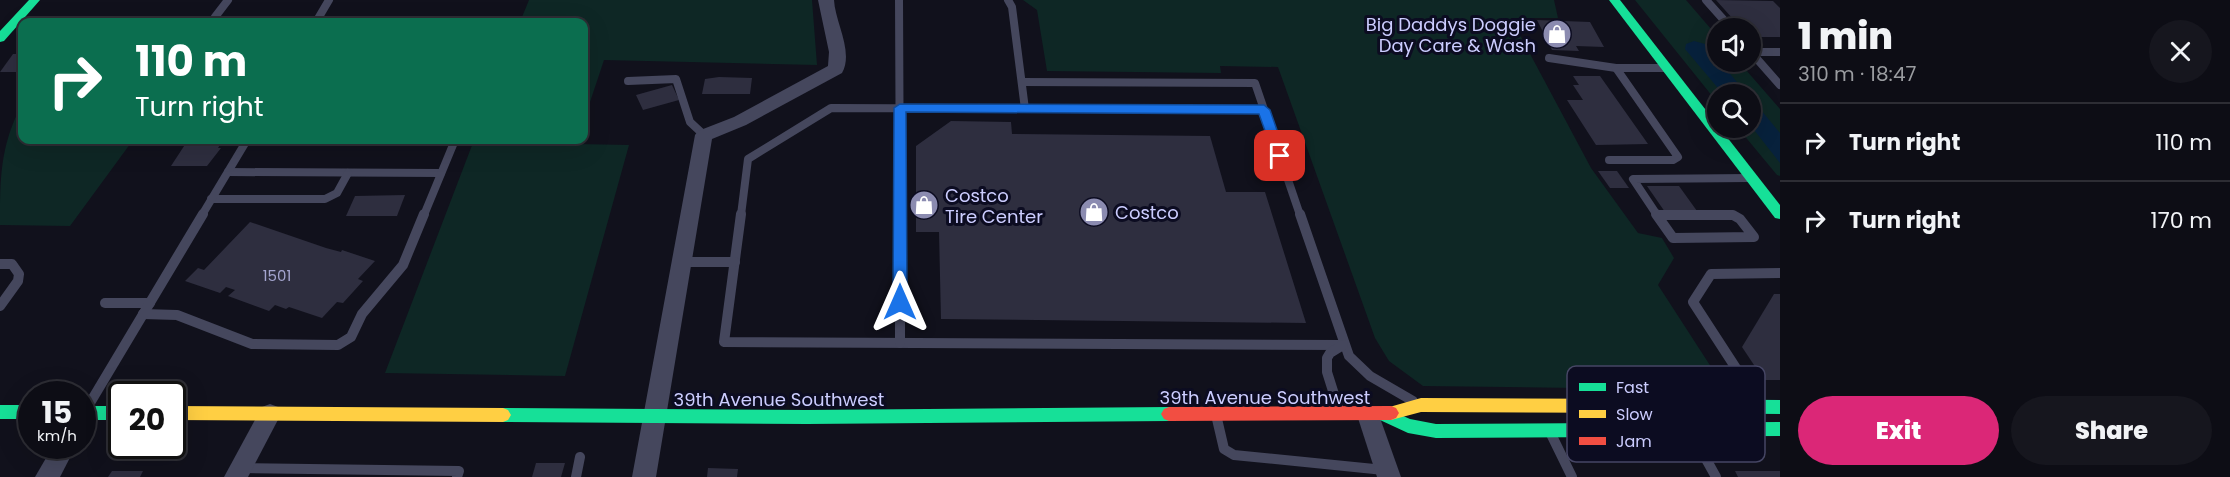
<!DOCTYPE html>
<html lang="en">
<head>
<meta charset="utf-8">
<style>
	body { margin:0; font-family:Poppins,sans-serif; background:#16161e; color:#f1f3f6; height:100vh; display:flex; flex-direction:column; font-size:22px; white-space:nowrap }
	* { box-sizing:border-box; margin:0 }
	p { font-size:20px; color:#9a9ca0 }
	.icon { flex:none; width:33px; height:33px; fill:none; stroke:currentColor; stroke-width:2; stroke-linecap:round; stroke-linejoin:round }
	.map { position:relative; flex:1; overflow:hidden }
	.drawer { display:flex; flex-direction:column; background:#0d0d15; width:450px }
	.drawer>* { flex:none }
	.top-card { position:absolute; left:18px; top:18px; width:570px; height:126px; border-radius:12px; box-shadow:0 6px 24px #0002,0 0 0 2px #2d2d34; background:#0b6e4f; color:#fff; overflow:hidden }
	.tools { position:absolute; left:1707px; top:18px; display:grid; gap:12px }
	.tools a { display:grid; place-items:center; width:54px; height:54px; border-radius:50%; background:#0d0d15; box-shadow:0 6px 24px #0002,0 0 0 2px #2d2d34; font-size:30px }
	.speed { position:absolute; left:18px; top:381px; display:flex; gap:12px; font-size:30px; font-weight:700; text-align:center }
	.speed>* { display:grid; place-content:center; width:78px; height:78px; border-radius:50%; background:#0d0d15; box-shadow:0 6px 24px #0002,0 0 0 2px #2d2d34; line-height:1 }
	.speed small { font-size:15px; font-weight:400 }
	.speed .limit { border:3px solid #111; border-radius:9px; background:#fff; color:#111 }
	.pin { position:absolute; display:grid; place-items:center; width:51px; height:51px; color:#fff; margin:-26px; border-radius:12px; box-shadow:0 3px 9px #0006 }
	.me { position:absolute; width:66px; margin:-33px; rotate:0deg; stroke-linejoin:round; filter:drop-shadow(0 0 4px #0008) }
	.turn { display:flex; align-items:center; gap:21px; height:126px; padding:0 18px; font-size:27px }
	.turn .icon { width:78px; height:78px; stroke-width:2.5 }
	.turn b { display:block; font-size:42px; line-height:51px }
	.round { display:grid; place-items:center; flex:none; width:63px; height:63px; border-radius:32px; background:#16161e }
	.overview { display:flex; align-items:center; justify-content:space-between; height:102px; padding:0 18px }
	h1 { font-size:36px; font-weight:800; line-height:45px }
	.button { display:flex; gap:12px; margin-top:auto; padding:12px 18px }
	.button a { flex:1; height:69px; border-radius:36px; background:#db2777; color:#fff; font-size:24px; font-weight:800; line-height:69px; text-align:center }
	.button a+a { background:#16161e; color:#f1f3f6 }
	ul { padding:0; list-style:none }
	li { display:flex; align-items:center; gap:18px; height:78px; padding:0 18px; border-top:2px solid #2d2d34 }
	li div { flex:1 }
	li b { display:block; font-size:22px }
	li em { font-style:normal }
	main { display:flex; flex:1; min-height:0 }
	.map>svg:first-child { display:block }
	.green { fill:#0e2725 }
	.water { fill:#07213c }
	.building { fill:#2e2e3f }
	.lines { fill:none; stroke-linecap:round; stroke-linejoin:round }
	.lane-far1 { stroke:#45475d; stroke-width:8 }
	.lane { stroke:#45475d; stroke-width:10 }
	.street { fill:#45475d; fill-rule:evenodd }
	.fast { fill:#16e098; fill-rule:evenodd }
	.slow { fill:#ffcf43; fill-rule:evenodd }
	.jam { fill:#f24e42; fill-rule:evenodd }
	.route { fill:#1a73e8; stroke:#114b97; stroke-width:1.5 }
	.labels { text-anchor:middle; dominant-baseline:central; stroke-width:6; stroke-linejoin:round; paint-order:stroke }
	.number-label { font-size:15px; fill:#a4a5cf }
	.poi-label { font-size:18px; fill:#cccdff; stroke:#0c0c21; text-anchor:start }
	.street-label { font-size:18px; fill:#cccdff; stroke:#0c0c21 }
	.key { fill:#0c0c21; stroke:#464664; stroke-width:1.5 }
	.key-label { font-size:16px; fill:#cccdff }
</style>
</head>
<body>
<main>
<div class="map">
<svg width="1780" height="477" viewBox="0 0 1780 477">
	<rect width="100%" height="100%" fill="#11111c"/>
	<g class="green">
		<path d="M529 0H812L817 65 604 60 584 120V22H520Z"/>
		<path d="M1023 0H1554L1558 18H1511L1591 168 1638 233 1662 238 1674 258 1658 285 1726 390 1423 386 1389 361 1375 338 1278 67 1220 66 1221 73 1047 71 1037 10Z"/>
		<path d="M1635 0H1686L1717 36 1718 62H1739L1780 109V176L1777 175 1738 128H1750V94H1718L1717 102Z"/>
		<path d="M22 104V140H133L70 226 0 225C0 178 0 146 22 104Z"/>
		<path d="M474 140H577L576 144 629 145 565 376 385 373Z"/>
	</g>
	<g class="water">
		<path d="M1694 41 1705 44 1747 94H1723L1685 49 1686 44Z"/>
		<path d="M1751 98 1780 133V163L1751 126Z"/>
	</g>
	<g class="building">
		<path d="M1716 0 1773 1 1780 8V37H1750V28H1741Z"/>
		<path d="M1537 20 1590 22 1604 47 1576 46 1579 51 1552 50Z"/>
		<path d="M13 54H22V72H0Z"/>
		<path d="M1573 76H1600L1648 144 1596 145 1567 100H1583L1573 85H1579Z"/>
		<path d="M719 77 752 78 750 94H702L705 79Z"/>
		<path d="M672 85 679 100 643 110 636 95Z"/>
		<path d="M951 121 1011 122 1012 134 1210 136 1226 192H1265L1306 323 941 319 939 232H916V146Z"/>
		<path d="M188 140H223L218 148H221L207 166H171Z"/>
		<path d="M1598 171H1617L1629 188H1610Z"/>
		<path d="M1647 186H1679L1697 211 1665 212Z"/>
		<path d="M405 195 397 216H346L355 196Z"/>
		<path d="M250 222 326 248 341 252 342 250 375 261 358 279 363 281 343 303 337 302 322 318 289 307 286 309 275 305 269 311 228 296 235 290 226 287 220 293 185 281 198 268 204 270Z"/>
		<path d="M1774 294H1780V380H1764L1742 347Z"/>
		<path d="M536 463H565L561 477H532Z"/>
		<path d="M708 468 738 469 737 477H707Z"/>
		<path d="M112 471H143L140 477H108Z"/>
		<path d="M1735 471H1780V477H1738Z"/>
	</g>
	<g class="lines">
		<g class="lane-far1">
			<path d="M899 0 900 215"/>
			<path d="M1008 0 1012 7 1025 109"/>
			<path d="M1706 0 1731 28"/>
			<path d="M215 17 228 0"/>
			<path d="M316 22 329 0"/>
			<path d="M1750 51 1780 85"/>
			<path d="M1751 52H1780"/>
			<path d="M1549 58 1616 68"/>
			<path d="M628 81 676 79 690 122 704 135"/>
			<path d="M1022 82 1255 83 1300 215"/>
			<path d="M1609 160H1673L1678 157 1616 68H1666"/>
			<path d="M228 172 441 173"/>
			<path d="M211 199H325L337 193 348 173"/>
			<path d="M202 215 247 140"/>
			<path d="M424 215 455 140"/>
			<path d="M741 215 748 159 831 108 1264 110"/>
			<path d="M1657 215 1633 179 1750 178"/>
			<path d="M1658 215H1733"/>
		</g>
		<g class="lane">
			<path d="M741 214 724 342 1343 345"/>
			<path d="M900 214V343"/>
			<path d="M1300 214 1349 356 1370 376 1413 401"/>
			<path d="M1656 214 1673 238 1754 237 1740 219 1733 215H1658"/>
			<path d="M682 262H735"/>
			<path d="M0 264H12L19 274 18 281 0 306"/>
			<path d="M105 303H150"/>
			<path d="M143 314 177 315 252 344 338 345 351 337 362 314 403 265 424 214"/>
			<path d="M1758 402 1693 302 1711 274 1780 273"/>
			<path d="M87 408 203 214"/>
			<path d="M1339 410 1327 372V358L1330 353 1343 345"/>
			<path d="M1217 419 1224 449 1234 455 1384 470"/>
			<path d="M1551 434 1572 477"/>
			<path d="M1706 459 1716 477"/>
			<path d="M241 468 459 471 457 477"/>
			<path d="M576 477 580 457"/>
		</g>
		<g class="street">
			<path d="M818 0H834C835 22 854 52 842 73L746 125 712 139 656 477H632L695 135 698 131 734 117 828 66 829 52Z"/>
			<path d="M270 404 278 407 281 414 248 477H224L262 407Z"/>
			<path d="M1368 405 1376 408 1379 415 1401 477H1377L1357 415 1360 408Z"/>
			<path d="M53 446H76L60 477H35Z"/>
		</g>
		<g class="fast">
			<path d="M29 0H40L4 41 0 42V31Z"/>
			<path d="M1609 0H1620L1780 205V219L1775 218Z"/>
			<path d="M1666 399 1780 400V414L1666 413 1661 411 1658 406 1661 401Z"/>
			<rect x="0" y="405" width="32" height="14"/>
			<rect x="82" y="406" width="40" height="14"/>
			<path d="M1169 407 1174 409 1177 414 1174 419 1169 421 807 424 503 422 498 420 495 415 498 410 503 408 807 410Z"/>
			<path d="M1385 408 1410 419 1436 424 1780 422V436L1436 438 1408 433 1380 420 1377 415 1380 410Z"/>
		</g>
		<g class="slow">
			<path d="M1421 398 1666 399 1671 401 1674 406 1671 411 1666 413 1421 412 1391 420 1386 418 1383 413 1386 408Z"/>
			<path d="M172 406 503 408 508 410 511 415 508 420 503 422 172 420Z"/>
		</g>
		<path class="jam" d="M1391 406 1396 408 1399 413 1396 418 1391 420 1169 421 1164 419 1161 414 1164 409 1169 407Z"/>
	</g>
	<path class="route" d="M900 104 1264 105 1270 110 1286 156 1284 159H1275L1259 114 906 112 907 302 905 307H895L893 302 894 108Z"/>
	<defs>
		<g id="shop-disc" transform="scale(1.5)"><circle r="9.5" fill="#8b8bb0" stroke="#0c0c21"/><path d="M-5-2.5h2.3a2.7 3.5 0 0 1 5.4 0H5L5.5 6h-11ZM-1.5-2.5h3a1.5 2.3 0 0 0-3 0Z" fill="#fff"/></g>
	</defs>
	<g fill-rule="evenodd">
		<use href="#shop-disc" x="1557" y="34"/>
		<use href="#shop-disc" x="924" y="205"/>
		<use href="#shop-disc" x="1094" y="212"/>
	</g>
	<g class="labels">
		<g class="number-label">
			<text x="277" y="275">1501</text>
		</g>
		<g class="poi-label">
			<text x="1536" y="24" text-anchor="end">Big Daddys Doggie<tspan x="1536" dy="21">Day Care &amp; Wash</tspan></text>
			<text x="945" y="195">Costco<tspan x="945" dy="21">Tire Center</tspan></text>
			<text x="1115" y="212">Costco</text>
		</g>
		<g class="street-label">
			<text x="1265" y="397">39th Avenue Southwest</text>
			<text x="779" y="399">39th Avenue Southwest</text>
		</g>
	</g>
	<rect x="1567" y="366" width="198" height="96" rx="9" class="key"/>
	<rect x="1579" y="383" width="27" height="8" fill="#16e098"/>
	<rect x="1579" y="410" width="27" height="8" fill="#ffcf43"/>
	<rect x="1579" y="437" width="27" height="8" fill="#f24e42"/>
	<g class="key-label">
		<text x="1616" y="393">Fast</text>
		<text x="1616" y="420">Slow</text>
		<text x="1616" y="447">Jam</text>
	</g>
</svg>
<div class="tools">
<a><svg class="icon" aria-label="sound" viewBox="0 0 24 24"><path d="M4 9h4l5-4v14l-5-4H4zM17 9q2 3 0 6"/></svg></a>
<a><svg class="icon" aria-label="search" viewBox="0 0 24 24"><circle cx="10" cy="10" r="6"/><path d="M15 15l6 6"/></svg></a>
</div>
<div class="speed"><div>15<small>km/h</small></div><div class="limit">20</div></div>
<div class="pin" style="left:1280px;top:156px;background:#d93025"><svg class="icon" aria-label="arrive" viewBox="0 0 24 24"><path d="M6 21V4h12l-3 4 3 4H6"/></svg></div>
<svg class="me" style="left:900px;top:302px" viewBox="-20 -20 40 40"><path d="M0-17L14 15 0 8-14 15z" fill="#1a73e8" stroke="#fff" stroke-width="4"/></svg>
<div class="top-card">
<div class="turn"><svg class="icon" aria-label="right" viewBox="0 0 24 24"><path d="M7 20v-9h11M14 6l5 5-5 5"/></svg><div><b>110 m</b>Turn right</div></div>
</div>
</div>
<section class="drawer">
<div class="overview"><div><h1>1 min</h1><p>310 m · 18:47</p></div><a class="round"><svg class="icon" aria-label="close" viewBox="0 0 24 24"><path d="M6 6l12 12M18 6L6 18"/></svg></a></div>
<ul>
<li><svg class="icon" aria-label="right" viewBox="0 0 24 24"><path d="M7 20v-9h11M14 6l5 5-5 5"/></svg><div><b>Turn right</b></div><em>110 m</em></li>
<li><svg class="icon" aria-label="right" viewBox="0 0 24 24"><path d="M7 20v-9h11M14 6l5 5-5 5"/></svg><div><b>Turn right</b></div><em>170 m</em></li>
</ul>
<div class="button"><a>Exit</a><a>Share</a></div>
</section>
</main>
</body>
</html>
